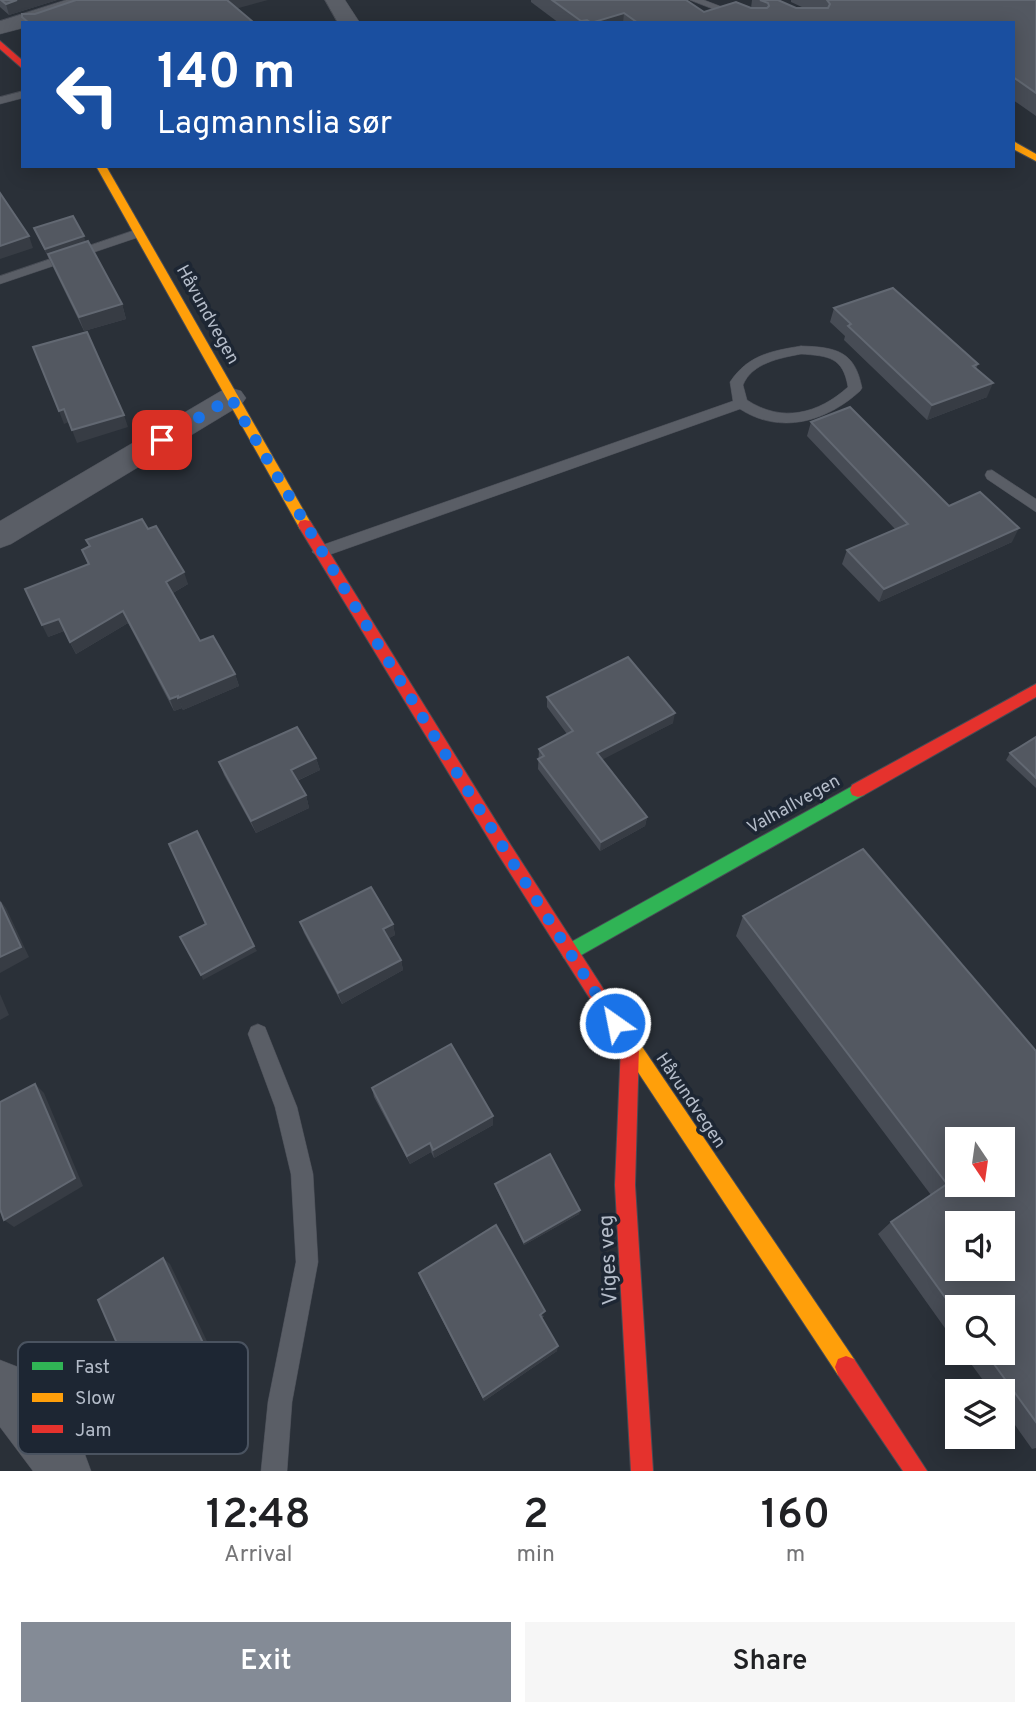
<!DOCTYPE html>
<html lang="en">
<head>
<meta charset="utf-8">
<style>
	body { margin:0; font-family:Overpass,sans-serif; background:#f6f6f6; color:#202124; height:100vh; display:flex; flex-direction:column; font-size:26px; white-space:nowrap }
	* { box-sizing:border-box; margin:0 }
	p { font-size:23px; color:#757577 }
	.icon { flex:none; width:38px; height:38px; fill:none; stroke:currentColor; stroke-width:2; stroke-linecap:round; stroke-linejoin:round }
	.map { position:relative; height:1471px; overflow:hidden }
	.side { display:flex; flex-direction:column; background:#fff; flex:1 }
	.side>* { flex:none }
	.top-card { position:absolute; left:21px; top:21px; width:994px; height:147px; border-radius:0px; box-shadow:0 4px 18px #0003; background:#1a4fa0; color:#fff; overflow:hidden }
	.needle { width:46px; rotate:167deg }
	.controls { position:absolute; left:945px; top:1127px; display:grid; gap:14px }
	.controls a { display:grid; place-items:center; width:70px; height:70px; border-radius:0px; background:#fff; box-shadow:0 4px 18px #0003; font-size:35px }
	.pin { position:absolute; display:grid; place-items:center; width:60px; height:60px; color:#fff; margin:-30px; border-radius:14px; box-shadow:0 4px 10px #0006 }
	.me { position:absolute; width:77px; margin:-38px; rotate:327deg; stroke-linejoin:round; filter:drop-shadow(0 0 5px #0008) }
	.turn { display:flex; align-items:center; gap:24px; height:147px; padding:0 21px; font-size:32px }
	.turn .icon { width:91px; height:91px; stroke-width:2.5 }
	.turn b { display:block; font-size:49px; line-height:60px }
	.eta { display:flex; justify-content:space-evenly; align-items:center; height:119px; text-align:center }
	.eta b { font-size:42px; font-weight:600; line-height:49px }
	.primary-button { display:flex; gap:14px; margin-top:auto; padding:14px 21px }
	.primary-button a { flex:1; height:80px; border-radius:0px; background:#848b96; color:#fff; font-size:28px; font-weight:600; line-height:80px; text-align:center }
	.primary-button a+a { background:#f6f6f6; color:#202124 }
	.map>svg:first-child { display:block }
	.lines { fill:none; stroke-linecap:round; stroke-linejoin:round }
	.lane-casing { stroke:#484c55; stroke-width:1 }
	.street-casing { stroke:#484c55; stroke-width:1 }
	.fast-casing { stroke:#484c55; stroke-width:2 }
	.slow-casing { stroke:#484c55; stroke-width:2 }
	.jam-casing { stroke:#484c55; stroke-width:2 }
	.lane { fill:#5a5e66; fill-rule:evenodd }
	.street { fill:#5a5e66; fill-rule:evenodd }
	.fast { fill:#30b455; fill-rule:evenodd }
	.slow { fill:#ff9f0a; fill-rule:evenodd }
	.jam { fill:#e5322d; fill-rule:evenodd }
	.wall { fill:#474c55 }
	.shaded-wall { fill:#373c44 }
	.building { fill:#535861; stroke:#626872; stroke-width:2; fill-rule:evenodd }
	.route { stroke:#1a73e8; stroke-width:12; stroke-dasharray:0 21.6 }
	.labels { text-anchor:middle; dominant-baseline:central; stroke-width:7; stroke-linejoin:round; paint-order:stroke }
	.street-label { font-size:18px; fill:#b4bcc9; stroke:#1d2633 }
	.near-street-label { font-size:21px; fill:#b4bcc9; stroke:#1d2633 }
	.key { fill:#1d2633; stroke:#4a5360; stroke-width:2 }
	.key-label { font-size:19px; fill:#b4bcc9 }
</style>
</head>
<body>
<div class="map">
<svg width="1036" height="1471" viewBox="0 0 1036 1471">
	<rect width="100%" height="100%" fill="#2a3038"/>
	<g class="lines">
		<g class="lane-casing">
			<g id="lane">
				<path d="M690 0H704L764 23H749Z"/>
				<path d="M23 91V98L0 104V97Z"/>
				<path d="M138 229 142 230V236L0 284V276Z"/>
				<path d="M801 346C836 347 855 351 862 388L860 391C826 422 780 435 740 409L326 556 320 558 312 552 314 548 733 401 730 382C748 355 771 351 801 346ZM801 354C829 356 843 357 848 387 818 414 782 423 747 400L743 385C752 363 780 358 801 354Z"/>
				<path d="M992 470 1036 499V512L987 479 985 475 987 471Z"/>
				<path d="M258 1024 265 1027 297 1107 313 1174 318 1262 292 1402 287 1471H261L268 1402 296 1262 291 1174 275 1107 248 1034 251 1027Z"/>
			</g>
		</g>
		<g class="street-casing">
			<g id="street">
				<path d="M66 0H97L94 4 38 23H23V28L0 34V21Z"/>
				<path d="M325 0H345L360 23H338Z"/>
				<path d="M231 388 241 391 246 398 241 405 11 544 0 548V521L221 391Z"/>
				<path d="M0 1360 18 1367 84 1452 91 1471H33L0 1427Z"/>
			</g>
		</g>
		<g class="fast-casing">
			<path id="fast" d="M858 783 864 785 866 790 864 795 576 958 570 960 564 958 561 952 564 946Z"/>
		</g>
		<g class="slow-casing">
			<g id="slow">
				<path d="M1013 141 1036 154V161L1013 149Z"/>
				<path d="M96 166H106L312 525 310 529H300Z"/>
				<path d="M607 1001 613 1004 854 1359 857 1367 854 1375 846 1378 838 1375 601 1016 598 1010 601 1004Z"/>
			</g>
		</g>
		<g class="jam-casing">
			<g id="jam">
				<path d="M0 41 23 61V69L0 49Z"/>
				<path d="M305 520 310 521 510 844 613 1004 616 1010 613 1016 607 1019 601 1016 498 854 300 529 298 525 300 521Z"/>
				<path d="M1036 684V697L864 795 858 797 852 795 850 790 852 785Z"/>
				<path d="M630 1037 637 1040 639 1046 635 1185 653 1471H631L615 1185 621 1046 623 1040Z"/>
				<path d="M846 1356 854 1359 927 1471H903L838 1375 835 1367 838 1359Z"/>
			</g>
		</g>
		<use href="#lane" class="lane"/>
		<use href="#street" class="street"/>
		<use href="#fast" class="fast"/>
		<use href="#slow" class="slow"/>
		<use href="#jam" class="jam"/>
	</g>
	<g class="wall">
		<path d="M0 0H57L9 15 0 7Z"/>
		<path d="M531 0H686L704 12 751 8 752 0H778L796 8H804L791 2V0H1036V116L1013 100V23H559L531 2Z"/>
		<path d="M34 228 85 242 122 304 126 319 84 331Z"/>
		<path d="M834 308 978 364 976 369 987 397 927 420 844 340 845 336 830 322Z"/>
		<path d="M811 422 949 506 1012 542 879 602 842 564 847 550 895 529 807 436Z"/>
		<path d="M148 529 188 584 173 593 200 641 235 674 239 686 183 710 182 708 174 711 128 623 76 654 64 631 48 637 88 565 82 550 89 547 86 540Z"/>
		<path d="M547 697 673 723 602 759 647 817 645 826 600 851 538 769 539 749 567 734 547 707Z"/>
		<path d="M1036 737V788L1006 760 1010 753Z"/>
		<path d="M316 758 320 770 297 781 306 795 309 808 256 833 224 775 219 762Z"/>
		<path d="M743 916 1036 1051V1448L1032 1449 1003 1408V1391H991L963 1353H1003L957 1307V1345L878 1234 891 1222 931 1195 736 936Z"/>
		<path d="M300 922 393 924 395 935 389 938 401 960 403 970 342 1004 304 933Z"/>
		<path d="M372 1088 493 1125 434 1158 431 1152 410 1164 374 1097Z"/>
		<path d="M495 1184 580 1210 579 1214 524 1245 496 1188Z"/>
		<path d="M419 1273 544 1316 542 1318 557 1351 484 1401 421 1279Z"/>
	</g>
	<g class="shaded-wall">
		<path d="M17 0H57L9 15 6 4Z"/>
		<path d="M226 0H268L228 11Z"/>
		<path d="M624 13 623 23H591Z"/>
		<path d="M29 236 33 248 0 259V246Z"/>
		<path d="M84 236 86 244 48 257 45 249Z"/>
		<path d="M122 304 126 319 84 331 79 317Z"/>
		<path d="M993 383 987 397 927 420 932 405Z"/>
		<path d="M64 409 69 422 64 424 59 411Z"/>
		<path d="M124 415 128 427 77 443 72 430Z"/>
		<path d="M1019 528 1012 542 879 602 884 589Z"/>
		<path d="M184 572 188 584 171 594 166 582Z"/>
		<path d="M123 611 128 623 76 654 70 642Z"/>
		<path d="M59 619 64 631 48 637 42 625Z"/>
		<path d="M235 674 239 686 183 710 178 698Z"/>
		<path d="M178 696 182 708 174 711 170 699Z"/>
		<path d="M675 713 673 723 596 763 597 753Z"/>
		<path d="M316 758 320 770 294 782 291 770Z"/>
		<path d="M306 795 309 808 256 833 251 821Z"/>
		<path d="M647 817 645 826 600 851 601 842Z"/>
		<path d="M0 900 6 908 29 957 0 973Z"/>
		<path d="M393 924 395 935 386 940 383 929Z"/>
		<path d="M254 946 257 951 203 980 201 975Z"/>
		<path d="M401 960 403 970 342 1004 338 993Z"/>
		<path d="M0 994 9 1015 0 1020Z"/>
		<path d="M35 1084 44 1093 83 1186 14 1227 4 1220Z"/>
		<path d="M493 1116V1125L434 1158 433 1150Z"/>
		<path d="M430 1143 431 1152 410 1164 407 1156Z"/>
		<path d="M580 1210 579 1214 524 1245V1242Z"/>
		<path d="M163 1258 170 1264 227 1383 160 1429 153 1426Z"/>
		<path d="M558 1346 557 1351 484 1401 483 1397Z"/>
	</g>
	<g class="building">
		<path d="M1 0H17L6 4Z"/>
		<path d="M76 0H227L252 21 246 23H29L22 17V14H35Z"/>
		<path d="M552 0H686L704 12 736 2 751 8H767L769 6 768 3 760 0H778L796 8H828L830 4 827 0H1036V93L1013 77V23H638L624 13 591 23 587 20 581 21Z"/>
		<path d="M0 193 29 236 0 246Z"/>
		<path d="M73 216 84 236 45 249 34 228Z"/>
		<path d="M88 241 122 304 79 317 48 254Z"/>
		<path d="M893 288 978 364 973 366 993 383 932 405 848 326 851 324 834 308Z"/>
		<path d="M87 332 124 415 72 430 64 409 59 411 33 347Z"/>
		<path d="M850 407 949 506 980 492 1019 528 884 589 847 550 908 524 811 422Z"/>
		<path d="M142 519 148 529 156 526 184 572 166 582 200 641 213 636 235 674 178 698V696L170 699 123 611 70 642 59 619 42 625 25 589 89 564 82 550 90 546 86 540Z"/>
		<path d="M628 657 675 713 597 753 647 817 601 842 538 759 544 756 539 749 573 731 547 697Z"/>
		<path d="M297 727 316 758 291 770 306 795 251 821 219 762Z"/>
		<path d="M1036 737V778L1010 753Z"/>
		<path d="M197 831 254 946 201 975 180 937 206 924 169 844Z"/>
		<path d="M863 849 1036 1051V1422L986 1353H1003V1307H957V1314L891 1222 947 1184 743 916ZM957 1139H1003V1185H957ZM957 1223H1003V1269H957Z"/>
		<path d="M371 887 393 924 383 929 401 960 338 993 300 922Z"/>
		<path d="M0 902 21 947 0 957Z"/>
		<path d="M451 1044 493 1116 433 1150 430 1143 407 1156 372 1088Z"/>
		<path d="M35 1084 75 1178 4 1220 0 1209V1102Z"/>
		<path d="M550 1154 580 1210 524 1242 495 1184Z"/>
		<path d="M496 1225 545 1311 540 1315 558 1346 483 1397 419 1273Z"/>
		<path d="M163 1258 220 1379 153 1426 98 1300Z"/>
	</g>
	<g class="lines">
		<path class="route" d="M162 440 231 398C355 609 482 817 615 1023"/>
	</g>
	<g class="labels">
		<g class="street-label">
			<text transform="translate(207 315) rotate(61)">Håvundvegen</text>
			<text transform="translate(794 805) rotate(-29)">Valhallvegen</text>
			<text transform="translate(690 1101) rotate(56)">Håvundvegen</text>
		</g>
		<g class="near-street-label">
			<text transform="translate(609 1260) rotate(-93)">Viges veg</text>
		</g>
	</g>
	<rect x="18" y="1342" width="230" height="112" rx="10" class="key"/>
	<rect x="32" y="1362" width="31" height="8" fill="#30b455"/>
	<rect x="32" y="1393" width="31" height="9" fill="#ff9f0a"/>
	<rect x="32" y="1425" width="31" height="8" fill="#e5322d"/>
	<g class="key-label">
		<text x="75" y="1373">Fast</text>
		<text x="75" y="1404">Slow</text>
		<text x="75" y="1436">Jam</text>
	</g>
</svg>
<div class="controls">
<a><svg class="needle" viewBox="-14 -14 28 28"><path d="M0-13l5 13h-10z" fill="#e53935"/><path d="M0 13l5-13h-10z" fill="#757577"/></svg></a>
<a><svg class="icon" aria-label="sound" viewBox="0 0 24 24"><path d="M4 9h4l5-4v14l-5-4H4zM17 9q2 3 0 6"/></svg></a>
<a><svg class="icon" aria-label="search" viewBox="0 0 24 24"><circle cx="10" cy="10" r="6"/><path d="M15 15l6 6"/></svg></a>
<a><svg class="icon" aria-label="layers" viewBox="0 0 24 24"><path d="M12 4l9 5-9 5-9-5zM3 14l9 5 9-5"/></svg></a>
</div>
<div class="pin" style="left:162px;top:440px;background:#d93025"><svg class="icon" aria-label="arrive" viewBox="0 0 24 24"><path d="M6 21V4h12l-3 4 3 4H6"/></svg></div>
<svg class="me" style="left:615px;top:1023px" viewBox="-20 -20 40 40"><circle r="17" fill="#1a73e8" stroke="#fff" stroke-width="3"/><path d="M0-11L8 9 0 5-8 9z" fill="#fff"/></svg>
<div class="top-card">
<div class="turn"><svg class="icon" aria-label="left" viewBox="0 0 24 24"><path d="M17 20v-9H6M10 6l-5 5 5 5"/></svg><div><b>140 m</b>Lagmannslia sør</div></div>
</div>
</div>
<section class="side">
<div class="eta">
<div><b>12:48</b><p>Arrival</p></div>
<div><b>2</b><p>min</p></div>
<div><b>160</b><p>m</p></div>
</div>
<div class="primary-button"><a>Exit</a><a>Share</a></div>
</section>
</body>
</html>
